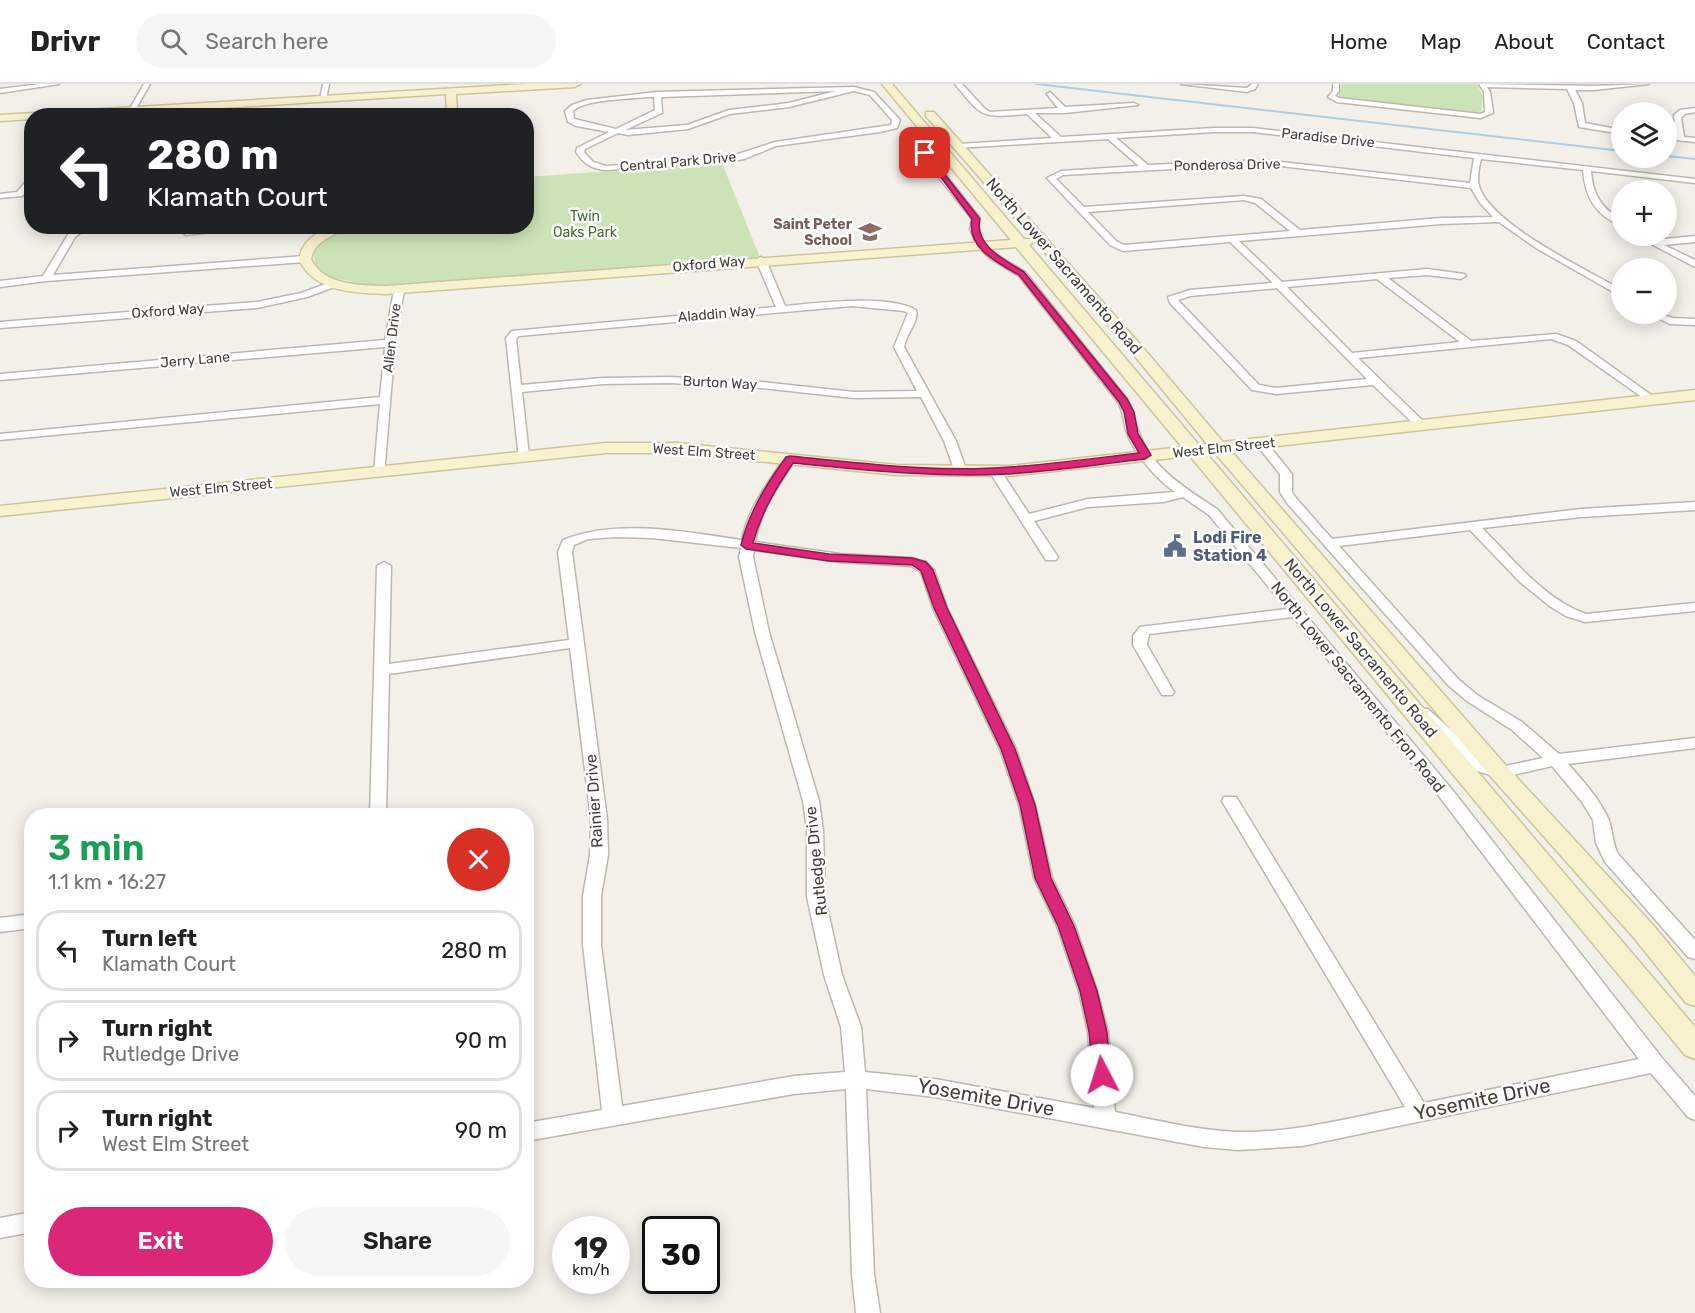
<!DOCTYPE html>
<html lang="en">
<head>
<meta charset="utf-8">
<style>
	body { margin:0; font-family:Rubik,sans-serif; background:#f6f6f6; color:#222; height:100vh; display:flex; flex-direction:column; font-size:22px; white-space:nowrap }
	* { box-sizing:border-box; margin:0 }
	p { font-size:20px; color:#767676 }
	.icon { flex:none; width:33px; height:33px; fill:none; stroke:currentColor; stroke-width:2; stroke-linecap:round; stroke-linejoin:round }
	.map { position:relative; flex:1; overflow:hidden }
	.details { position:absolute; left:24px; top:724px; width:510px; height:480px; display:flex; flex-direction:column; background:#fff; border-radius:24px; box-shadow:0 3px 15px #0003 }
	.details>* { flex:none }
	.hud { position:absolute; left:24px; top:24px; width:510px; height:126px; border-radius:24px; box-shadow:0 3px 15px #0003; background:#202124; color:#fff; overflow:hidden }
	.tools { position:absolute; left:1611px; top:18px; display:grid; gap:12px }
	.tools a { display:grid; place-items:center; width:66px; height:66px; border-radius:50%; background:#fff; box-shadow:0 3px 15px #0003; font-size:30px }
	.speed { position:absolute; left:552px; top:1132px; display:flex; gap:12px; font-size:30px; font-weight:700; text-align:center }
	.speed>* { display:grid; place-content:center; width:78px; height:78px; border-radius:50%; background:#fff; box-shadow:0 3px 15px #0003; line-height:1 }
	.speed small { font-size:15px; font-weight:400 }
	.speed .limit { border:3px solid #111; border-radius:9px; background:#fff; color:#111 }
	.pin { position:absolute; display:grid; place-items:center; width:51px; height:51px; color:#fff; margin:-26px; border-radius:12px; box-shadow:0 3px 9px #0006 }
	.me { position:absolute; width:66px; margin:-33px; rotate:355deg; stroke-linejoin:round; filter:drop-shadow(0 0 4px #0008) }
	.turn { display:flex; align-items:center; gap:21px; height:126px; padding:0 24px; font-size:27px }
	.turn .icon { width:78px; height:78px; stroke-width:2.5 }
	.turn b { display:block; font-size:42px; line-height:51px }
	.round { display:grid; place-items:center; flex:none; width:63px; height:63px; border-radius:32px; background:#f6f6f6 }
	.overview { display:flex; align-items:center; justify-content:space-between; height:102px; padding:0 24px }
	h1 { font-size:36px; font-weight:600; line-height:45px; color:#1e9e55 }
	.action { display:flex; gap:12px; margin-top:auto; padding:12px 24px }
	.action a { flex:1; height:69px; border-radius:36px; background:#db2777; color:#fff; font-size:24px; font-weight:600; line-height:69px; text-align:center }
	.action a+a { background:#f6f6f6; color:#222 }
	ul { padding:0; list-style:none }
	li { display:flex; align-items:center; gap:18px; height:81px; margin:0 12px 9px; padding:0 12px; border:3px solid #e0e0e0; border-radius:24px }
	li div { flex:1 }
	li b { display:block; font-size:22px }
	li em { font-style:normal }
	header { display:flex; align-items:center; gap:36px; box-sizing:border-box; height:84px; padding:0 30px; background:#fff; border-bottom:2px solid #e0e0e0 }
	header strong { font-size:28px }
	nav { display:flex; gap:33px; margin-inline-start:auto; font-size:21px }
	.search { width:420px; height:54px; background:#f6f6f6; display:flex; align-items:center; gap:15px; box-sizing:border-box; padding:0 21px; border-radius:33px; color:#767676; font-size:22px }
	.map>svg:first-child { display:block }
	.green { fill:#cce2b7 }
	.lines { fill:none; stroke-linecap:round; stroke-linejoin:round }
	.stream { stroke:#adcce8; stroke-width:2 }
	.street-casing { stroke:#bdb8ad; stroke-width:3 }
	.secondary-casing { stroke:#cdc49e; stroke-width:3 }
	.street { fill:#fff; fill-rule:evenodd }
	.secondary { fill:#f8f1cd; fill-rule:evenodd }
	.route { fill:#db2777; stroke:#8e194d; stroke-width:1.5 }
	.labels { text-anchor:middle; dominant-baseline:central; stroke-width:5; stroke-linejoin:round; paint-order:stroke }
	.far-street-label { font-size:14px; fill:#454138; stroke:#fff }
	.far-park-label { font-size:14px; fill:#467032; stroke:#fff }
	.far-education-label { font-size:14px; font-weight:bold; fill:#785e54; stroke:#fff; text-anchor:end }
	.street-label { font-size:16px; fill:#454138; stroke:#fff }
	.service-label { font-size:16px; font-weight:bold; fill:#4e5e75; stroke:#fff; text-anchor:start }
	.near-street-label { font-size:20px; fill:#454138; stroke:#fff }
</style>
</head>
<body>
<header>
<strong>Drivr</strong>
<div class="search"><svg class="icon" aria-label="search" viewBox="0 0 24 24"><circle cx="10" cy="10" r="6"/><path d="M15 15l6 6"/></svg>Search here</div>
<nav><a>Home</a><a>Map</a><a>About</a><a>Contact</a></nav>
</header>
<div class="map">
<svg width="1695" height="1229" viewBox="0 0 1695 1229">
	<rect width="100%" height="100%" fill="#f2f0e9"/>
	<g class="green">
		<path d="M1342 0H1477L1483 13 1481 27 1478 29 1463 28 1344 15 1338 13Z"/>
		<path d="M722 79 761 176 399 206 317 191 312 160 345 143 526 142 527 93Z"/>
	</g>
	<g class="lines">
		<g class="stream">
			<path d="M1036 0 1622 67"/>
			<path d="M1666 72 1695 75"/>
		</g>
		<g class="street-casing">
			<g id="street">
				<path d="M40 0H59L0 9V5Z"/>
				<path d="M144 0H150L134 28H128Z"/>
				<path d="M323 0H329L326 15 323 17 320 15Z"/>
				<path d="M955 0H962L985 25 990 28 1058 24 1047 10 1050 8 1065 23 1134 19 1138 21 1065 29H1035L1061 53 1214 44H1253L1695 95V99L1591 87C1593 111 1601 124 1622 136V142C1596 132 1585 113 1583 86L1481 75C1479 83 1477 94 1479 102 1490 140 1587 186 1622 206V213L1536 164 1499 138 1441 140 1239 157 1282 198 1427 185 1464 190 1466 192 1461 195 1427 191 1388 194 1471 257 1556 250 1576 257 1658 316 1653 319 1649 318 1568 261 1551 255 1358 274 1426 340V344H1418L1373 301 1276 310 1252 306 1170 219 1168 213 1190 206 1273 199 1230 158 1123 167 1110 161 1047 94 1061 87 1139 82 1108 55 957 64V60H960L1052 54 1027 30C982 33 984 36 955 0ZM1214 48H1253L1474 74 1470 99 1264 76 1148 81 1116 54ZM1264 80 1471 104 1480 119 1493 133 1441 134 1300 146 1261 115 1244 112 1084 123 1056 95 1063 91ZM1244 116 1255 119 1290 147 1124 161 1116 157 1088 128ZM1377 195 1460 258 1352 269 1287 203ZM1277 204 1367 295 1276 304 1259 301 1178 216 1190 212Z"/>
				<path d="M1181 0 1247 4 1252 0H1258L1255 5 1247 8Z"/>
				<path d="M1333 0H1339V7L1335 12 1339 14 1480 30 1485 28 1484 8 1479 0 1594 2 1649 0 1594 6H1575L1582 19 1585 39 1622 46V50L1579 43 1574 19 1567 5 1487 3 1490 8 1493 29 1480 34 1337 18 1328 13 1333 7Z"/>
				<path d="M854 3 874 8 900 36 897 44 880 48 776 62 744 75 726 78 606 86C592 85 584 80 576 68L577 64 609 48 576 42 568 38 565 27 572 21 587 16 657 8ZM836 7 789 19 729 26 687 41 625 46 662 29 661 13ZM854 7 870 11 892 36 891 41 775 58 726 74 606 82 593 78 584 68 585 65 618 49 628 51 688 45 730 30 789 23ZM648 13H654L655 26 616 45 574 35 573 27C585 15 630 15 648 13Z"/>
				<path d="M1695 24V28L1685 30 1681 34 1684 53 1695 54V58L1666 55V51L1676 52 1674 31 1680 26Z"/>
				<path d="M908 56 921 60 979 133 978 145 984 159 997 171 1025 188 1127 315C1134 326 1134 337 1139 349 1152 385 1188 406 1217 425L1454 708 1662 974 1695 1012V1036L1688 1033 1651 989 1302 1062 1238 1066 1204 1063 935 1013 866 1005 874 1190 880 1229H856L852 1190 846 1005 794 1010 526 1057V1039L602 1026 583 861V812L590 771 591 735 570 564 389 590 386 732H370L377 482 384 478 391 482 389 580 569 556 558 468 563 456C618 434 685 448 742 456 748 424 768 399 786 372L790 371 796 375C778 401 760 426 755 458L840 470 912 474 926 478 934 486 947 524 1016 665 1035 721 1052 794 1075 842 1097 907 1108 948 1115 1028C1155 1036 1196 1046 1237 1048 1294 1049 1350 1034 1405 1023L1222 717 1224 713H1236L1424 1019 1639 975 1442 716 1293 533 1149 550 1147 561 1174 608 1172 611H1162L1133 561V552L1140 543 1287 525 1209 431 1183 413 1163 418 1088 423 1034 437 1058 473 1056 476H1046L989 387 991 384H999L1029 430 1088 415 1175 408C1157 396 1134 369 1127 349 1123 339 1124 328 1118 318L1019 192 991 175 977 162 970 145 972 135 915 64 904 58ZM615 453 652 454 741 464 739 473 755 548 803 717 807 746V813L824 891 841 943 845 988 794 992 622 1022 601 861V812L608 771 607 735 572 468 574 461 588 455ZM754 466 840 478 911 482 921 488 933 524 1000 665 1019 721 1034 794 1057 842 1079 907 1088 948 1094 1024 935 995 865 988 861 943 842 891 825 813 823 746 819 717 769 548 753 473Z"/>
				<path d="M29 94H32V101L22 112 0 114V110L17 108Z"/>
				<path d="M79 142H89L75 153 53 191 305 172 310 175 305 178 46 197 0 203V197L43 192 69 149Z"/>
				<path d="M221 142H262L186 151 182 148 186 145Z"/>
				<path d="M313 142H329L337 146 333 149Z"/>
				<path d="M1636 152H1646L1655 156 1695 152V158L1664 161 1695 176V183Z"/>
				<path d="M761 173 766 176 785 222C818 219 888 210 916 226 919 238 906 250 904 263L956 357 967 388 965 391H957L955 388 944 357 921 313 854 314 761 304 670 299 603 300 522 308 529 372 527 374H519L506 254 512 247 776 223 756 176ZM852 222 904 227 908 229 894 263 917 307 854 308 761 298 670 293 603 294 521 301 516 255 519 252Z"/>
				<path d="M334 197 337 198V202L307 213 257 224 0 244V238L257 218 301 209Z"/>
				<path d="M399 203 404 206 395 259 384 391 380 392 374 388 380 320 0 356V350L380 313 385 263 0 296V290L385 256 394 206Z"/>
				<path d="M1649 230H1661L1672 234 1695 235V241L1670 240Z"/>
				<path d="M1262 357 1266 358 1292 390V408L1296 414 1332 455 1581 425 1695 418V426L1581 433 1482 444C1513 475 1544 515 1586 530L1695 519V527L1585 538 1566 532 1551 523 1520 498 1470 446 1339 462 1458 595 1477 611 1522 638 1559 670 1695 654V664L1568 680C1583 697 1598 713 1608 734 1613 745 1612 759 1618 770L1695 856V875L1688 873 1605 778 1596 759 1593 736 1582 718 1552 682 1500 694 1474 686 1418 631 1415 628 1418 625H1428L1486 678 1501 683 1543 674 1512 646 1467 617 1448 601 1287 419 1280 408V390L1256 360Z"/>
				<path d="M32 830V844L0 848V834Z"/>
				<path d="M32 1128V1148L0 1154V1134Z"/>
			</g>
		</g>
		<g class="secondary-casing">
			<g id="secondary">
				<path d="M527 0H580L575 3 456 10 457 32H447L446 10 92 32H32V35L0 37V31Z"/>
				<path d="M882 0H892L1024 155H1032L1034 158 1029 161 1199 361 1207 360 1129 265 926 32V28H934L1139 259 1223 358 1695 306V316L1231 367 1508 684 1653 841 1695 892V922L1686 919 1635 855 1492 694 1215 369 1207 370 1695 943V975L1685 971 1190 372 1009 392 897 391 677 369H606L0 432V422L606 359H677L897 381 1009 382 1182 363 1016 163 386 210C354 209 313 208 299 175 304 151 326 142 348 142 334 153 315 155 311 175 324 202 360 201 386 202L1011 156Z"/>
			</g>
		</g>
		<use href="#street" class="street"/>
		<use href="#secondary" class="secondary"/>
	</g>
	<path class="route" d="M922 68H927L980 135C974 162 1005 176 1024 188L1127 315 1134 328 1138 350 1151 371 1145 375C1100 380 1054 387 1008 390 936 394 864 386 793 379 776 404 761 429 753 459L829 470 912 474 926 478 933 486 947 524 1015 665 1035 721 1051 794 1074 842 1097 907 1107 948 1111 991 1108 997 1102 999 1095 997 1093 991 1089 948 1080 907 1058 842 1035 794 1020 721 1001 665 934 524 921 487 912 481 829 477 746 465 741 461C749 428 766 401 786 373L790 372C863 379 937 389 1010 383 1053 380 1096 374 1139 369L1128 350 1124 328 1119 318 1019 191C998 179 966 164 972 135Z"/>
	<defs>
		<g id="school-bare" transform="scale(1.8)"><path d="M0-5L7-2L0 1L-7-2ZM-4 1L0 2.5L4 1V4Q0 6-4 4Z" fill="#8d6e63" stroke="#fff" stroke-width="2.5" paint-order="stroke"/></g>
		<g id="civic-bare" transform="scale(1.8)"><path d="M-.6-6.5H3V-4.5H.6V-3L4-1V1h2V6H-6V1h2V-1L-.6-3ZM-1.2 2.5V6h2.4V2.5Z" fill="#5c6f8a" stroke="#fff" stroke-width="2.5" paint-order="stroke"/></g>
	</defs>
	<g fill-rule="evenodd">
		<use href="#school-bare" x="870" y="148"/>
		<use href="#civic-bare" x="1175" y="462"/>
	</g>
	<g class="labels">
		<g class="far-street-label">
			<text transform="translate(1328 54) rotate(6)">Paradise Drive</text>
			<text transform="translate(678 78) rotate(-5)">Central Park Drive</text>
			<text transform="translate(1227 81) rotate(-1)">Ponderosa Drive</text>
			<text transform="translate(709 180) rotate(-5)">Oxford Way</text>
			<text transform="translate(168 227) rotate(-4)">Oxford Way</text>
			<text transform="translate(717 230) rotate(-5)">Aladdin Way</text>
			<text transform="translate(392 254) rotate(-83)">Allen Drive</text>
			<text transform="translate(195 276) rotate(-5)">Jerry Lane</text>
			<text transform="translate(720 299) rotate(3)">Burton Way</text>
			<text transform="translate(1224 364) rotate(-6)">West Elm Street</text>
			<text transform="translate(704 368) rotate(4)">West Elm Street</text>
			<text transform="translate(221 404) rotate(-5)">West Elm Street</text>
		</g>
		<g class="far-park-label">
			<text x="585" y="132">Twin<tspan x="585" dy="16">Oaks Park</tspan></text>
		</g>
		<g class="far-education-label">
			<text x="852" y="140">Saint Peter<tspan x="852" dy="16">School</tspan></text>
		</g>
		<g class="street-label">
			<text transform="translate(1064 182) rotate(49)">North Lower Sacramento Road</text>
			<text transform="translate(1361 564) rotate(50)">North Lower Sacramento Road</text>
			<text transform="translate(1358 603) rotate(51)">North Lower Sacramento Fron Road</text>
			<text transform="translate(594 717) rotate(-94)">Rainier Drive</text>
			<text transform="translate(816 777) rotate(-96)">Rutledge Drive</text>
		</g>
		<g class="service-label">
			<text x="1193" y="453">Lodi Fire<tspan x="1193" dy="18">Station 4</tspan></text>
		</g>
		<g class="near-street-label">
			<text transform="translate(986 1013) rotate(10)">Yosemite Drive</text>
			<text transform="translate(1482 1015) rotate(-12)">Yosemite Drive</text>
		</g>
	</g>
</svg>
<div class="tools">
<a><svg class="icon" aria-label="layers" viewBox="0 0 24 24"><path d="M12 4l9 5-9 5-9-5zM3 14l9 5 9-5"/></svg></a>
<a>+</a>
<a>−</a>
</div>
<div class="speed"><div>19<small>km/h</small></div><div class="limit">30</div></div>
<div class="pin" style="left:925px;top:69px;background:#d93025"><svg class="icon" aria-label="arrive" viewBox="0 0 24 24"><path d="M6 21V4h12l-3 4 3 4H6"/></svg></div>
<svg class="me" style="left:1102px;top:991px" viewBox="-20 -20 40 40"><circle r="19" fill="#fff"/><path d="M0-13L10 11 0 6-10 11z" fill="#db2777"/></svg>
<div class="hud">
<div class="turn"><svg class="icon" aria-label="left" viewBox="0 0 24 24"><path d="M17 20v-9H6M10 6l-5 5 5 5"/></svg><div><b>280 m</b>Klamath Court</div></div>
</div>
<section class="details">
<div class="overview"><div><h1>3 min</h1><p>1.1 km · 16:27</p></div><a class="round" style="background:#d93025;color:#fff"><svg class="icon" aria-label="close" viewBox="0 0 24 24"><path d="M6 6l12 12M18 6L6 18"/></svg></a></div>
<ul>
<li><svg class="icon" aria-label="left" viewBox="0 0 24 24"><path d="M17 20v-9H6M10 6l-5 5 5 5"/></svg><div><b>Turn left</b><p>Klamath Court</p></div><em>280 m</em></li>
<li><svg class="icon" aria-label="right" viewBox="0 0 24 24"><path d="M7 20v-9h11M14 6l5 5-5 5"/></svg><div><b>Turn right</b><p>Rutledge Drive</p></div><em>90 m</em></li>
<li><svg class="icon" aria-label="right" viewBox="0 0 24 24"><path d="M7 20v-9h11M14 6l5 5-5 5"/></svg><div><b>Turn right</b><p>West Elm Street</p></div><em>90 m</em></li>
</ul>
<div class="action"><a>Exit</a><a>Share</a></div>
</section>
</div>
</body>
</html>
